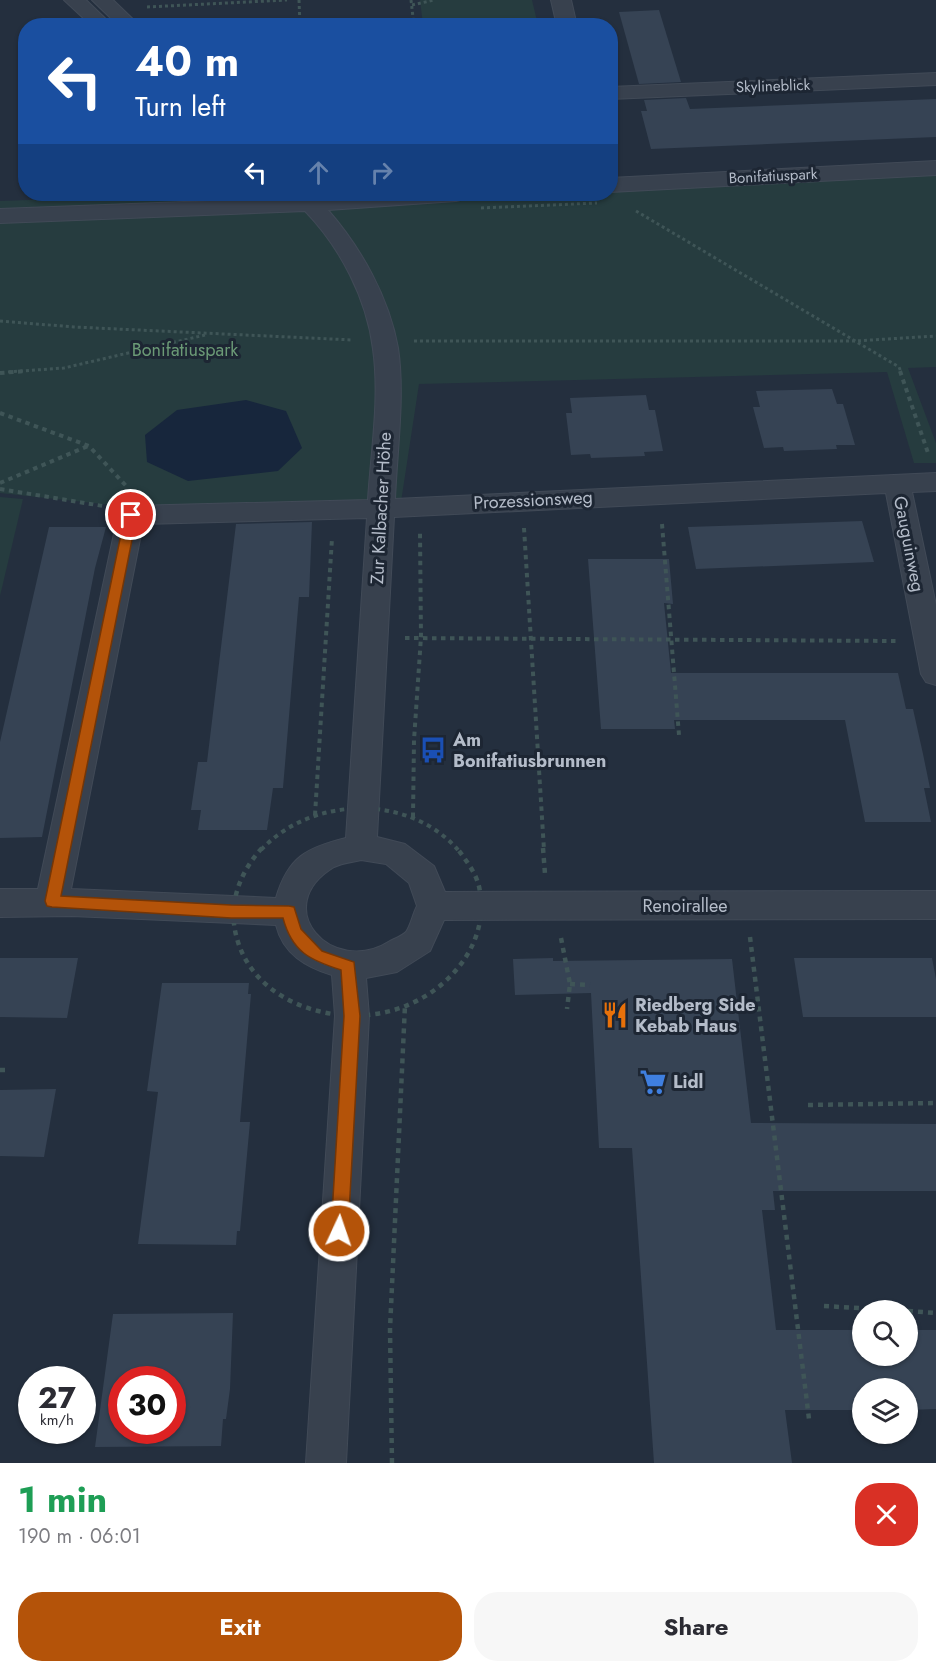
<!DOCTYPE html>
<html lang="en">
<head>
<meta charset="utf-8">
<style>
	body { margin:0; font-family:Jost,sans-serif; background:#f7f7f7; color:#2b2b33; height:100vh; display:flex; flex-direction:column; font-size:22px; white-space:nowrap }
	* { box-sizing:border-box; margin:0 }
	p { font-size:20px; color:#7c7c81 }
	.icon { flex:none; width:33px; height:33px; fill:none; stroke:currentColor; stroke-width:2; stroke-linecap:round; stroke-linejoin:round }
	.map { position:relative; height:1463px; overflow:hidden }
	.side { display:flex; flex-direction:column; background:#fff; flex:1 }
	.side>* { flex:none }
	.hud { position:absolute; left:18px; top:18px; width:600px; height:183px; border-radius:24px; box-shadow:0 2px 4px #0004; background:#1a4fa0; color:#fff; overflow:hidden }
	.fabs { position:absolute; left:852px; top:1300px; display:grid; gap:12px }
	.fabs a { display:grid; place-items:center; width:66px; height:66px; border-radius:50%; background:#fff; box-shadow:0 2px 4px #0004; font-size:30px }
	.speed { position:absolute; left:18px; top:1366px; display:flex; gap:12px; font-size:30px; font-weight:700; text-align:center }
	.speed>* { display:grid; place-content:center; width:78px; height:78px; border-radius:50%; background:#fff; box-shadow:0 2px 4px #0004; line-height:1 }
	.speed small { font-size:15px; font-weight:400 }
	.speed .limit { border:9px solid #d22; background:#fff; color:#111 }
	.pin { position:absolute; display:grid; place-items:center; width:51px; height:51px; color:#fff; margin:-26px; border:3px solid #fff; border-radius:50%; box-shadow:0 2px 6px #0007 }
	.me { position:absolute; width:66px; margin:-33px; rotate:3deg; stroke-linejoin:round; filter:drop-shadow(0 0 4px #0008) }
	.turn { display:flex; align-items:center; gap:21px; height:126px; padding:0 18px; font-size:27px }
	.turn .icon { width:78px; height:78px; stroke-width:2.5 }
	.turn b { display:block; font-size:42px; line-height:51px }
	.lanes { display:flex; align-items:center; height:57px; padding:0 18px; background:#0003; justify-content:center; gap:30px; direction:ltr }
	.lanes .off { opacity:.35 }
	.round { display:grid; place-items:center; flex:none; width:63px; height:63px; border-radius:24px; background:#f7f7f7 }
	.headline { display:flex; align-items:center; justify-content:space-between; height:102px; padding:0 18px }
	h1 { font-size:36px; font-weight:700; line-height:45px; color:#1e9e55 }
	.button { display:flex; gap:12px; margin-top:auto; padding:12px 18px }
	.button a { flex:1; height:69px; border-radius:24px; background:#b45309; color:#fff; font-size:24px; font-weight:700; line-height:69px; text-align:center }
	.button a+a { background:#f7f7f7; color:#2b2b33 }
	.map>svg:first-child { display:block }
	.green { fill:#263c3f }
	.water { fill:#17263c }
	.building { fill:#364354; fill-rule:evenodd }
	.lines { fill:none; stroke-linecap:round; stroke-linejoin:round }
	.street-casing { stroke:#414a57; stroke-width:2 }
	.path-far2 { stroke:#3f5557; stroke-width:3; stroke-dasharray:3 3; stroke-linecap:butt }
	.path-far1 { stroke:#3f5557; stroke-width:4; stroke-dasharray:4.5 4.5; stroke-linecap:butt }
	.path { stroke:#3f5557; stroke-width:4.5; stroke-dasharray:5 5; stroke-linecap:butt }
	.street { fill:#38414e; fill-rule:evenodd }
	.route { fill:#b45309; stroke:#753606; stroke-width:1.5 }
	.labels { text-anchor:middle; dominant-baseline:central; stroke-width:6; stroke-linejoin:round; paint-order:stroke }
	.far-street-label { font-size:15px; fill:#b4bcc9; stroke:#1d2633 }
	.park-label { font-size:18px; fill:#6b9a76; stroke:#1d2633 }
	.street-label { font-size:18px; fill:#b4bcc9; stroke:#1d2633 }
	.poi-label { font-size:18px; font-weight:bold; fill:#b4bcc9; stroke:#1d2633; text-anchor:start }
</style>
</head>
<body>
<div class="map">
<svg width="936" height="1463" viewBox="0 0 936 1463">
	<rect width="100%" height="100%" fill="#242f3e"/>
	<g class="green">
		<path d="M420 0H532L537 21 423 25Z"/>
		<path d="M936 168V367L908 368 936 443V463H914L887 372 419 384 401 502 130 507 0 493V201L205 194H610L611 179Z"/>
		<path d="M0 497 23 499 0 596Z"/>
	</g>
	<path class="water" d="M246 400 286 411 302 448 278 471 188 481 147 462 145 435 177 410Z"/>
	<g class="building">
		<path d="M659 10 681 82 639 84 619 12Z"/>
		<path d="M686 98 690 109 936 99V137L651 149 641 111H647L644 100Z"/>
		<path d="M832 389 837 404H843L855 445H836L837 449 784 451 783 447 764 448 753 407H760L756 391Z"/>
		<path d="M646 395 649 410H655L663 451 644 452 645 456 591 458 590 454 571 455 566 413H572L570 398Z"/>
		<path d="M862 521 874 562 696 569 688 527Z"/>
		<path d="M312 522 309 597H299L283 788H273L267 830H198L201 810H191L198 762H207L236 524Z"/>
		<path d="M49 527H106L95 568 42 837 0 838V742Z"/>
		<path d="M588 559H669L673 604 664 603 671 673H898L906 709H913L923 754 930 788H924L931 822H865L845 720H674L675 729H601Z"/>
		<path d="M0 958H78L67 1018 0 1017Z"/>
		<path d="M553 958V961L732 959 751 1123 936 1124V1191H773L775 1210H762L776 1330H862V1356H908V1330H936V1409L908 1410V1389H862V1410H785L792 1463H654L632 1148H599L591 993 515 995 513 959Z"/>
		<path d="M794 958H932L936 979V1017H803Z"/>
		<path d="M162 983H249L248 994H251L240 1122H250L240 1231H237L236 1245 138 1244 158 1092 147 1091Z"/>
		<path d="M56 1089 44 1157 0 1156V1090Z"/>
		<path d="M233 1313 230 1389 226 1419H223L221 1446 95 1447 113 1314ZM122 1380H172V1431H122Z"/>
	</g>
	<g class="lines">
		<g class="street-casing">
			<g id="street">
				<path d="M64 0H86L113 26H92Z"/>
				<path d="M92 0H113L140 26H119Z"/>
				<path d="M551 0H571L577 26H557Z"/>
				<path d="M936 73V85L610 99V87Z"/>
				<path d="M936 161V175L610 192V178Z"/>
				<path d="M289 194H312L316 197 367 194H467L464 199 456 201 328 210C361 248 389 297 398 348 405 395 397 451 395 499L936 473V491L912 492 936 605V685L926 682 921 674 886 493 394 517 377 837 405 844 434 866 445 892 936 891V919L444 920 430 951 397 972 366 978 369 1016 346 1463H306L335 1016 332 975C306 967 283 954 276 925L72 916 0 917V889H38L118 515 122 509 131 506 368 500C371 451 380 398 373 349 367 299 340 247 305 211L0 223V209L292 198ZM367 518 346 838C306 848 288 857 276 898L71 889 143 524ZM361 860 386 864 409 883 417 906C413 913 411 925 406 932 402 936 394 939 390 941 332 978 268 907 334 867 342 863 353 862 361 860Z"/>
			</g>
		</g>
		<g class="path-far2">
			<path d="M299 0 300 26"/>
			<path d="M411 0 414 26"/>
			<path d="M412 5 434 0"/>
			<path d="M147 7 287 0"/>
			<path d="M481 208 597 203"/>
			<path d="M636 211 899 367 901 372"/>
			<path d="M0 321 74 327 353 340"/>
			<path d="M414 341H855L936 336"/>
			<path d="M8 372 64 368 205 335"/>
		</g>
		<g class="path-far1">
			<path d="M900 371 928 453"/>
			<path d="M0 373 27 371"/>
			<path d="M0 413 89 446 128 488"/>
			<path d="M0 483 88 446"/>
			<path d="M0 489 103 506"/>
			<path d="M662 524 679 735"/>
			<path d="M524 528 544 850"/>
			<path d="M405 638 896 641"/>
			<path d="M315 815 332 538"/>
			<path d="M413 817 414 740 421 637 420 533"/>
			<path d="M261 850C311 796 409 793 458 850"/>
		</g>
		<g class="path">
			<path d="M262 848C240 872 228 903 236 935 252 1002 333 1028 394 1010 445 995 489 947 480 892 478 875 467 862 457 848"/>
			<path d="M543 848 545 874"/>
			<path d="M750 937 809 1419"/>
			<path d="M561 938 570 984 567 1009"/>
			<path d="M570 984 590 985"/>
			<path d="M0 1070H5"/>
			<path d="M808 1105 936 1103"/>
			<path d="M824 1306 907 1311"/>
			<path d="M908 1311 936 1313"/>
			<path d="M392 1463 390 1329 405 1005"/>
		</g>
		<use href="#street" class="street"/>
	</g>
	<path class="route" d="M131 511 137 515 61 896 231 905 289 906 294 907 301 929 322 951 354 962 360 1016 348 1231 345 1236 339 1239 333 1236 331 1231 344 1016 341 970C310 960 292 952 283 918H231L52 907 47 906 45 901 125 515Z"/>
	<defs>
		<g id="bus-bare" transform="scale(2.07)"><path d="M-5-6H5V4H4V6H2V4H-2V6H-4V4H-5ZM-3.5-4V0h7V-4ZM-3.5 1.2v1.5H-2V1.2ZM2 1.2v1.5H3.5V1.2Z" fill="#1a4fb4" stroke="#1d2633" stroke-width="2.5" paint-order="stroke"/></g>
		<g id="restaurant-bare" transform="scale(2.07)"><path d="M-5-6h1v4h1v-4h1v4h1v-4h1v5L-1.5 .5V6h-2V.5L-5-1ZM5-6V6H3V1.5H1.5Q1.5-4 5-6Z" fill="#e8710a" stroke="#1d2633" stroke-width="2.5" paint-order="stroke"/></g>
		<g id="supermarket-bare" transform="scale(2.07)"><path d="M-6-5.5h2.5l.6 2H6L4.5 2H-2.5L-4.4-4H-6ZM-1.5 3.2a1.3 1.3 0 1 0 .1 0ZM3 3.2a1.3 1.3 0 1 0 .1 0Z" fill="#3f7fe0" stroke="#1d2633" stroke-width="2.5" paint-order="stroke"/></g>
	</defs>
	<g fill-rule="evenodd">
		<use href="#bus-bare" x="433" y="750"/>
		<use href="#restaurant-bare" x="615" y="1015"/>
		<use href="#supermarket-bare" x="653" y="1082"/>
	</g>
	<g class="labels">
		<g class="far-street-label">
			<text transform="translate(773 86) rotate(-2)">Skylineblick</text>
			<text transform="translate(773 176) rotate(-3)">Bonifatiuspark</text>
		</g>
		<g class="park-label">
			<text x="185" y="350">Bonifatiuspark</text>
		</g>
		<g class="street-label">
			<text transform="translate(533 500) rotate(-3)">Prozessionsweg</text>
			<text transform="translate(381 508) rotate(-87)">Zur Kalbacher Höhe</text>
			<text transform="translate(909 544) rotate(79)">Gauguinweg</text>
			<text x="685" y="906">Renoirallee</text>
		</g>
		<g class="poi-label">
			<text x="453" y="740">Am<tspan x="453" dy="21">Bonifatiusbrunnen</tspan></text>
			<text x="635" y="1005">Riedberg Side<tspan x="635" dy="21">Kebab Haus</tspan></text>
			<text x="673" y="1082">Lidl</text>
		</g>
	</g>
</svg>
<div class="fabs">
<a><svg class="icon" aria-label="search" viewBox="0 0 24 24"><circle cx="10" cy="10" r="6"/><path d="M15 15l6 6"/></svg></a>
<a><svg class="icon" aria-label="layers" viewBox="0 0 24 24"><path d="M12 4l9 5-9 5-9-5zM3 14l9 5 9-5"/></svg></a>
</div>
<div class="speed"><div>27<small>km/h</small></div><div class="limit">30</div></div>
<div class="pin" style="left:131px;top:515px;background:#d93025"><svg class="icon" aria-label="arrive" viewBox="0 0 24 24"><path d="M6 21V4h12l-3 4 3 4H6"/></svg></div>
<svg class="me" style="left:339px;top:1231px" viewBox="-20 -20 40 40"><circle r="17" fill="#b45309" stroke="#fff" stroke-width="3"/><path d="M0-11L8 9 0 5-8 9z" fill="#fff"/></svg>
<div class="hud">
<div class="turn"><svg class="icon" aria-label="left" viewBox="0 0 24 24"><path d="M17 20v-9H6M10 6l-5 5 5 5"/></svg><div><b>40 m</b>Turn left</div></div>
<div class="lanes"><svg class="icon" aria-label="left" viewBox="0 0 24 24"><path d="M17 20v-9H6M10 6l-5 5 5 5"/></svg><svg class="icon off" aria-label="ahead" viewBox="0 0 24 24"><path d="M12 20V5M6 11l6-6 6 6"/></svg><svg class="icon off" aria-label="right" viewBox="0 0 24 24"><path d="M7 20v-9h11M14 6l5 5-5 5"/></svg></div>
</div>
</div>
<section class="side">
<div class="headline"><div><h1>1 min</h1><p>190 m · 06:01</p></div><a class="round" style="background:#d93025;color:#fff"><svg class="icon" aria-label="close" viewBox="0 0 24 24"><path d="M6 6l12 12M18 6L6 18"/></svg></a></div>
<div class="button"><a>Exit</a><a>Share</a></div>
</section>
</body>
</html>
